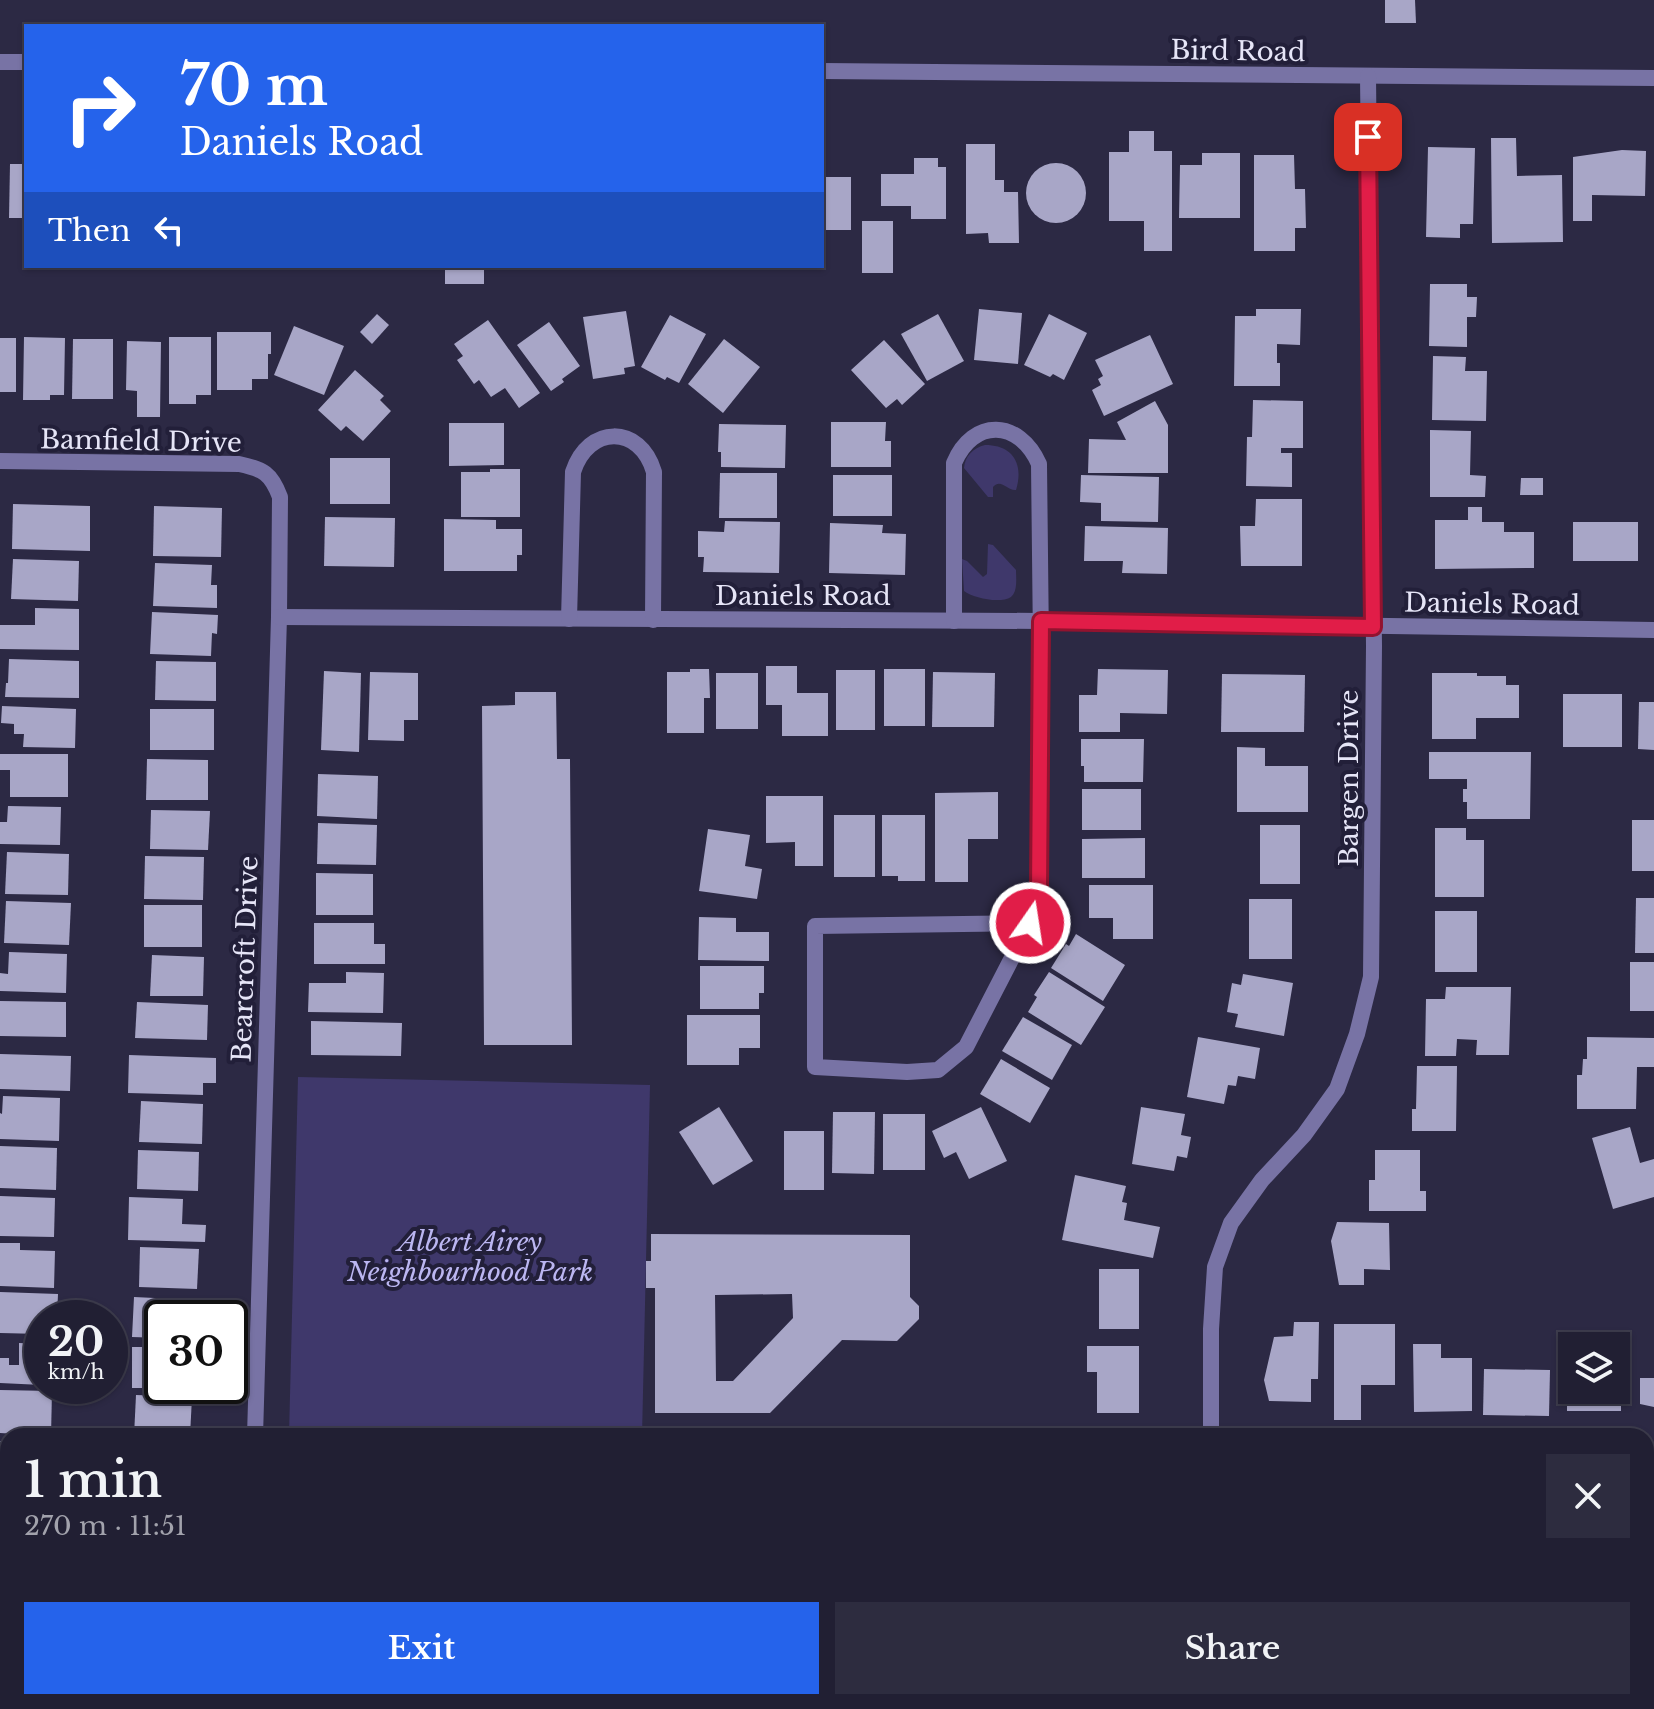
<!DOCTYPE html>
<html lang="en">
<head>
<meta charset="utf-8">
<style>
	body { margin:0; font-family:"Libre Baskerville",serif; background:#2d2c3f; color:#f1f3f6; height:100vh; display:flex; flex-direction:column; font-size:30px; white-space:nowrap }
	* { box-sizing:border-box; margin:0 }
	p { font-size:26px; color:#a2a2ac }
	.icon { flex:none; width:44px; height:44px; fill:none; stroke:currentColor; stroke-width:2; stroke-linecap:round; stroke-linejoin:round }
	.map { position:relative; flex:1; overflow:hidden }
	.details { position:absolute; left:0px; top:1428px; width:1654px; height:282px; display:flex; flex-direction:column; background:#211f33; border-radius:24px 24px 0 0; box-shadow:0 2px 6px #0004,0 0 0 2px #3e3d4e }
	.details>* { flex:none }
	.top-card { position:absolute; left:24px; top:24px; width:800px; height:244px; border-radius:0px; box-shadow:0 2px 6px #0004,0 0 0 2px #3e3d4e; background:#2563eb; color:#fff; overflow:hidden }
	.controls { position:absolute; left:1558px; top:1332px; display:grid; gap:16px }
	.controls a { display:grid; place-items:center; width:72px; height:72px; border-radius:0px; background:#211f33; box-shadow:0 2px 6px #0004,0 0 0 2px #3e3d4e; font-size:40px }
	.speed { position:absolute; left:24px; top:1300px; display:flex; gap:16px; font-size:40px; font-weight:700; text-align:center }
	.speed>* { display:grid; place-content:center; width:104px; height:104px; border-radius:50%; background:#211f33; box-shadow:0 2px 6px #0004,0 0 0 2px #3e3d4e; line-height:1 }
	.speed small { font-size:20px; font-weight:400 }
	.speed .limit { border:4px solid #111; border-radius:12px; background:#fff; color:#111 }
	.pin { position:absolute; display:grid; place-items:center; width:68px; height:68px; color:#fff; margin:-34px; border-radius:16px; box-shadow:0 4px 12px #0006 }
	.me { position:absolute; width:88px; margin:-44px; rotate:13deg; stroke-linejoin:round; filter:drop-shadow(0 0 6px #0008) }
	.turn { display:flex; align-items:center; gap:28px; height:168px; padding:0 24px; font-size:36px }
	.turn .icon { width:104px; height:104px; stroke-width:2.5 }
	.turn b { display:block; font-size:56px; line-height:68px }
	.then { display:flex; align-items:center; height:76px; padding:0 24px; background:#0003; gap:16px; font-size:30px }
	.round { display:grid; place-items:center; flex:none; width:84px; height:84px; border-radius:0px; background:#2d2c3f }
	.overview { display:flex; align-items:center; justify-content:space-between; height:136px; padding:0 24px }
	h1 { font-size:48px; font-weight:600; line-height:60px }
	.cta { display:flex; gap:16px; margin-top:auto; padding:16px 24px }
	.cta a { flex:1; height:92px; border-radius:0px; background:#2563eb; color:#fff; font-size:32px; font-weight:600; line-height:92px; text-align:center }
	.cta a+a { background:#2d2c3f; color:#f1f3f6 }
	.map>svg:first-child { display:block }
	.green { fill:#3f386b }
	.building { fill:#a8a6c7; fill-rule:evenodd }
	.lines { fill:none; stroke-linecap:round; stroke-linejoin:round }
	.minor { stroke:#7873a5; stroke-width:16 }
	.route-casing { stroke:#92132f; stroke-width:20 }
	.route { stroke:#e11d48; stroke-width:14 }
	.labels { text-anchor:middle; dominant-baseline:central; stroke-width:8; stroke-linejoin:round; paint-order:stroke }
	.street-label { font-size:26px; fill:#e6e5f7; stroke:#221f39 }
	.park-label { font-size:26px; font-style:italic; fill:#bbb6f1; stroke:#221f39 }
</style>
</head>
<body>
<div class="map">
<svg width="1654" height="1709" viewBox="0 0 1654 1709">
	<rect width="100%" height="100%" fill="#2c2944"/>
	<g class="green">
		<path d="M985 445C1013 445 1024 464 1016 490 1007 491 1001 478 993 487V497H988L964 468C965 456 973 448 985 445Z"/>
		<path d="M988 544 993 545 1016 570C1016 578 1018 591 1011 597 1000 604 973 598 964 591L962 559 967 561 983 577 987 574Z"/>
		<path d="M298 1077 650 1085 642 1436H289Z"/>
		<path d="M283 1702H559V1709H282Z"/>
	</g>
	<g class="building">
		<path d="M1385 0H1415L1416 23H1385Z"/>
		<path d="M1129 131H1154V151H1172V251H1144V221H1109V152H1129Z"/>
		<path d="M1491 138H1516L1517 176 1562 175 1563 242 1492 243Z"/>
		<path d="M966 144H995V180H1004V192H1018L1019 243H989L988 233 966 234Z"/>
		<path d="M1428 147 1475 148 1473 224H1460V238L1426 237Z"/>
		<path d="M1622 150 1646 151 1645 196 1592 195V221H1573V157Z"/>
		<path d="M1202 153H1240V218H1179L1180 165H1202Z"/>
		<path d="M1254 155H1294L1295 189H1305L1306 228H1295V251H1254Z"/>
		<path d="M914 158H938V167H946V219H911V206H881V174H914Z"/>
		<circle cx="1056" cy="193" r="30"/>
		<path d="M10 164H26V218H9Z"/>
		<rect x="822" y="177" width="29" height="53"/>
		<rect x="862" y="221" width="31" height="52"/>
		<rect x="445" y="266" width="39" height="18"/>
		<path d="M1430 284H1467V297H1477L1476 317H1467V347L1429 346Z"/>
		<path d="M979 309 1022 313 1018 364 974 360Z"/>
		<path d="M1256 309H1301L1300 345 1277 344V363H1280V386H1234L1235 316H1256Z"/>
		<path d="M626 311 635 366 624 368 625 374 593 379 583 317Z"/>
		<path d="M377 314 389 325 372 344 360 332Z"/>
		<path d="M938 314 964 361 927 381 901 334Z"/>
		<path d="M1049 314 1087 333 1064 380 1053 374 1050 377 1024 365Z"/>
		<path d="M670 315 706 334 679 383 667 377 665 380 641 367Z"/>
		<path d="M488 320 540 393 519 408 505 388 491 397 479 380 474 384 457 360 463 356 454 344Z"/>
		<path d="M549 322 580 366 562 379 564 382 551 391 517 345Z"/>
		<path d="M294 326 344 346 324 395 274 375Z"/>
		<path d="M217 332H271V354H268V379H252V390H217Z"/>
		<path d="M1150 335 1173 384 1104 416 1092 390 1101 385 1098 379 1103 376 1095 360Z"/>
		<path d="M24 337 65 338 64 395H50V400H23Z"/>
		<path d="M169 337H211V395H196V404H169Z"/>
		<rect x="0" y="338" width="16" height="54"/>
		<path d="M73 339H113V399H72Z"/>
		<path d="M724 339 760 367 723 413 688 384Z"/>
		<path d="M884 340 925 384 902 405 897 399 886 408 851 370Z"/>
		<path d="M127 341 161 342 160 417H137V391L126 390Z"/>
		<path d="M1433 356 1466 357 1465 371H1487L1486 421 1432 420Z"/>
		<path d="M355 370 384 396 380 400 391 411 363 441 346 426 341 431 318 410Z"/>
		<path d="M1253 400 1303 401V448H1281V453H1292V487L1246 486 1247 437H1252Z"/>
		<path d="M1155 401 1168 425V473H1088L1089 439 1126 440 1117 422Z"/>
		<path d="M831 422H886L885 441H891V467H831Z"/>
		<path d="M449 423H504V465L449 466Z"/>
		<path d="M719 424 786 425 785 468 721 467V452H718Z"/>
		<path d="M1430 430 1471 431 1470 475 1486 476 1485 497H1430Z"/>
		<rect x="330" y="458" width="60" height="46"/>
		<path d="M490 469H520V517H461V472H490Z"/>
		<path d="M720 473H777V518H719Z"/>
		<rect x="833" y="475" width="59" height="41"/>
		<path d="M1081 475 1159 477 1158 522 1101 521V503L1080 502Z"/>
		<path d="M1521 478H1543V495H1520Z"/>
		<path d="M1256 499H1302V566H1241L1240 526H1255Z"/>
		<path d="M13 504 90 506V551L12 549Z"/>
		<path d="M154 506 222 508 221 557 153 556Z"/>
		<path d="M1468 507H1482V522H1504V532H1534V568L1435 569V520H1468Z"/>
		<path d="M325 517 395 518 394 567 324 566Z"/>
		<path d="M444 519 496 520V529H522V555H517V571H444Z"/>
		<path d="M725 521 780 522 779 573 703 572 704 557H698V531L724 532Z"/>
		<rect x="1573" y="522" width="65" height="39"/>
		<path d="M830 523 883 525 882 533 906 534 905 575 829 573Z"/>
		<path d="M1085 526 1168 528 1167 574 1122 573 1123 561H1084Z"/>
		<path d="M13 559 79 561 78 601 11 599Z"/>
		<path d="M155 563 212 565 211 585H217V608L153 606Z"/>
		<path d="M35 608 79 609V650L0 649V625H35Z"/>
		<path d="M152 612 218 615 217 634 212 633 211 656 150 654Z"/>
		<path d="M9 659 79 661V698L5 697 6 683H8Z"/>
		<path d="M156 661 216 662V701L155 700Z"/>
		<path d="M766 666H797V693H828V736H782V705H766Z"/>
		<path d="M690 669H709L710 698H704V733H667V672H690Z"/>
		<rect x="884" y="669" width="41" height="57"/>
		<path d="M1098 669 1168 670 1167 714 1120 713V732H1079V695H1097Z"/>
		<rect x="836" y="670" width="39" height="60"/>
		<path d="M324 671 361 673 359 752 321 750Z"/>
		<path d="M370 672 418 673V720H404V741L368 740Z"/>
		<path d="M933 672 995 673 994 727H932Z"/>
		<rect x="716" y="673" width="42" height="56"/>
		<path d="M1432 673H1477V676H1506V685H1519V718H1476V739H1432Z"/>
		<path d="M1222 674 1305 675 1304 732H1221Z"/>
		<path d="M515 692H556L557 759H570L572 1045H484L482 706 515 705Z"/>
		<rect x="1563" y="694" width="59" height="53"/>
		<path d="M1639 702H1654V750L1638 749Z"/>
		<path d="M2 706 76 709 75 748 23 747 24 734H14V724L1 723Z"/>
		<rect x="150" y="709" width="64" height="41"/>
		<path d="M1081 739H1144L1143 782H1084V766H1081Z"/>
		<path d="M1237 747 1265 748V766H1308V812H1237Z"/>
		<path d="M1429 752H1531L1530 819H1467V802H1463V789H1467V779H1429Z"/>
		<path d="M0 754H68V797H10V770H0Z"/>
		<path d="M147 759 208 760V800H146Z"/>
		<path d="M318 774 378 776 377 819 317 816Z"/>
		<rect x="1082" y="789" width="59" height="41"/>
		<path d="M998 792V839H968V882H935V793Z"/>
		<path d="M766 796H823V866H795V842L766 843Z"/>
		<path d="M8 806 61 807 60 845 0 844V822H7Z"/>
		<path d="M151 810 210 811 208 850 150 849Z"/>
		<rect x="834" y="815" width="41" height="62"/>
		<path d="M882 815H925V881H898V876H882Z"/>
		<rect x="1632" y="820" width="22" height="51"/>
		<path d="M318 823 377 825 376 865 317 864Z"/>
		<rect x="1260" y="825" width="40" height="59"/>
		<path d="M1435 828H1466V840H1484V897H1435Z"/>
		<path d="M708 829 750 835 745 866 762 869 757 899 699 891Z"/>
		<path d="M1145 838V878H1082V839Z"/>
		<path d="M7 852 69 854 68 895 5 894Z"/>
		<path d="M145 856 204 857 203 900 144 899Z"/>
		<path d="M316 873 373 874V915H316Z"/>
		<path d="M1089 885H1153V939H1113V918H1089Z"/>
		<path d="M1636 898H1654V953H1635Z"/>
		<rect x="1249" y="899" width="43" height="60"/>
		<path d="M6 901 71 903 69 945 4 943Z"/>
		<rect x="144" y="905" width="58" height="42"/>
		<rect x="1435" y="911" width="42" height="61"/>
		<path d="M699 917 736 918V932H769V961L698 960Z"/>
		<path d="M314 923H374V944H385V964H314Z"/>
		<path d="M1076 934 1125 965 1103 1001 1051 968 1066 944 1069 946Z"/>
		<path d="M9 952 67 954 66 993 0 991V973L8 974Z"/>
		<path d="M152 955 204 957 203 996H150Z"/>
		<rect x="1630" y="962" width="24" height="49"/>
		<path d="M700 966H764V993H759V1009H700Z"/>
		<path d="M346 972 384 973 383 1013 308 1012 309 983H346Z"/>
		<path d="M1049 972 1105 1007 1081 1045 1028 1012 1037 997 1034 995Z"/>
		<path d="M1243 974 1293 983 1284 1036 1235 1027 1238 1014 1227 1012 1232 983 1241 985Z"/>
		<path d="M1446 987H1511L1509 1055H1476L1477 1040 1457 1039 1456 1056H1425L1426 999H1445Z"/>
		<path d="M0 1001 66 1002V1037L0 1036Z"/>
		<path d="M137 1002 208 1005 207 1040 135 1038Z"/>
		<path d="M687 1015H760V1048H739V1065H687Z"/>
		<path d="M1023 1017 1072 1045 1052 1080 1002 1051Z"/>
		<path d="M311 1021 402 1023 401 1056 311 1055Z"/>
		<path d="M1198 1037 1260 1048 1255 1079 1238 1076 1236 1086 1228 1085 1224 1104 1187 1097Z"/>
		<path d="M1587 1037 1654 1038V1067H1637L1636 1109H1577V1075H1582L1583 1059H1587Z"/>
		<path d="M0 1054 71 1056 70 1091 0 1089Z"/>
		<path d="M129 1055 216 1058V1083H203V1095L128 1093Z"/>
		<path d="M1001 1059 1050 1088 1030 1123 980 1094Z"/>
		<path d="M1417 1066H1457L1456 1131H1412V1109H1416Z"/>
		<path d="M3 1096 60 1098 59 1141 0 1139V1113L2 1114Z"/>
		<path d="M141 1101 203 1104 202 1144 139 1142Z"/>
		<path d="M719 1107 753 1161 713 1185 679 1132Z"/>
		<path d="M981 1107 1007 1161 969 1179 956 1152 944 1158 932 1131Z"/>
		<path d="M1141 1107 1185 1114 1181 1135 1191 1137 1187 1158 1177 1156 1174 1171 1132 1164Z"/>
		<path d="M833 1112H875L874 1174 832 1173Z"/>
		<rect x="883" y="1114" width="42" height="56"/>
		<path d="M1630 1127 1640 1163 1654 1159V1197L1613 1209 1592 1138Z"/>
		<rect x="784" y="1131" width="40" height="59"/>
		<path d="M0 1146 57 1148 56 1190 0 1188Z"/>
		<path d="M138 1150 199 1152 198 1191 137 1189Z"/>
		<path d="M1375 1150H1420V1191H1426V1211H1369V1180H1375Z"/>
		<path d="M1075 1175 1126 1186 1122 1202 1127 1203 1124 1220 1160 1227 1153 1258 1062 1240Z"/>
		<path d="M0 1196 55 1198 54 1237 0 1236Z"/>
		<path d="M129 1197 183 1199 182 1224 206 1225 205 1242 128 1240Z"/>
		<path d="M1337 1222 1389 1223 1390 1270 1364 1269V1285H1339L1331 1241Z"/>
		<path d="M651 1234 910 1235V1297L919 1306V1319L897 1341 842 1340 770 1413H655V1288H646V1261H651ZM792 1294 793 1318 733 1381H716L715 1295Z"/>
		<path d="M0 1243H20V1250L55 1251 54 1288 0 1286Z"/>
		<path d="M140 1247 199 1249 197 1289 139 1287Z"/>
		<rect x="1099" y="1269" width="40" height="60"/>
		<path d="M0 1292 58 1294 57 1318H42V1334L0 1333Z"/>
		<path d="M134 1297 196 1300 195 1318H162V1338L132 1337Z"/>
		<path d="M1294 1322H1319L1318 1379H1311V1402L1269 1401 1264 1380 1274 1337 1293 1336Z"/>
		<path d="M1334 1324H1395V1385H1361V1420H1334Z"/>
		<path d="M19 1343 42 1344V1385L0 1383V1358H9V1365H19Z"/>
		<path d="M1413 1344H1441V1358H1472V1411L1414 1412Z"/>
		<path d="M1087 1346H1139V1413H1097V1372H1087Z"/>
		<rect x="132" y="1347" width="30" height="41"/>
		<path d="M1567 1349H1572V1390H1616V1349H1621V1411H1567Z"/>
		<path d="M1484 1369 1550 1370 1549 1416 1483 1415Z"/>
		<path d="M1640 1378H1654V1407L1640 1404Z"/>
		<path d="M0 1390 52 1391 51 1436 0 1433Z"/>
		<path d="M136 1395 192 1397 190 1436H134Z"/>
		<rect x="1109" y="1426" width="30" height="10"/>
		<path d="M0 1441H8V1483L0 1482Z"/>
		<path d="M0 1490H8V1530L0 1529Z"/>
		<rect x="0" y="1537" width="8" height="45"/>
		<rect x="1646" y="1554" width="8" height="51"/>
		<rect x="0" y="1587" width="8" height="41"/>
		<rect x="0" y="1636" width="8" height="41"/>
		<path d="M0 1686H8V1702H40V1709H0Z"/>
		<rect x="123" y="1702" width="62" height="7"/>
		<path d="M606 1702H1001V1709H612Z"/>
		<rect x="1101" y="1702" width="41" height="7"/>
		<rect x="1276" y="1702" width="54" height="7"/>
		<rect x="1482" y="1702" width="61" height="7"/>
	</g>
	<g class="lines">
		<g class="minor">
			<path d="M0 62H26"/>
			<path d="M822 71 1654 78"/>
			<path d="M0 461 239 464C263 469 271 473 280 497L279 617 255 1436"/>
			<path d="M279 617 1041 621 1654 630"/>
			<path d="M569 619 573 472C588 425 640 424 654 472L653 620"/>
			<path d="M954 621V463C973 418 1019 419 1039 464L1041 645 1039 893 1030 923 966 1047 938 1070 907 1072 815 1067V926L1030 923"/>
			<path d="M1211 1436V1329L1215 1267 1231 1223 1262 1180 1304 1135 1337 1089 1357 1034 1371 977 1374 646 1368 76"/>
			<path d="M1646 1483H1654"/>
			<path d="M1211 1702V1709"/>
			<path d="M247 1709V1702"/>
		</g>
	</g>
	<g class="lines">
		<g class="route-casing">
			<path id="route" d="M1030 923 1039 893 1041 621 1373 627 1368 137"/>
		</g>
		<use href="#route" class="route"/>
	</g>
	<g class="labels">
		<g class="street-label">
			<text transform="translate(1238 51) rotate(1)">Bird Road</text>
			<text transform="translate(141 441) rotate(1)">Bamfield Drive</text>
			<text x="803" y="596">Daniels Road</text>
			<text transform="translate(1492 604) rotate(1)">Daniels Road</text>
			<text transform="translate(1349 778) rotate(-90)">Bargen Drive</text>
			<text transform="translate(245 959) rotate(-88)">Bearcroft Drive</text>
		</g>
		<g class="park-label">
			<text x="470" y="1242">Albert Airey<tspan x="470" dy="30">Neighbourhood Park</tspan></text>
		</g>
	</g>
</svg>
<div class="controls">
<a><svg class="icon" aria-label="layers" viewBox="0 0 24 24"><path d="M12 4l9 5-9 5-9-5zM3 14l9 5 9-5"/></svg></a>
</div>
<div class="speed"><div>20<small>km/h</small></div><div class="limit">30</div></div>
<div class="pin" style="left:1368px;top:137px;background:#d93025"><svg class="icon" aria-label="arrive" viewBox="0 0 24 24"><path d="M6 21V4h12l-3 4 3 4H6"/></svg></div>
<svg class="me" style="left:1030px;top:923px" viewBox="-20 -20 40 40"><circle r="17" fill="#e11d48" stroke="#fff" stroke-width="3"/><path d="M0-11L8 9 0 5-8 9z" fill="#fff"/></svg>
<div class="top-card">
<div class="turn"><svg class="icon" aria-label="right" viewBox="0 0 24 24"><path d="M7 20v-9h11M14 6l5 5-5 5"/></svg><div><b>70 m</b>Daniels Road</div></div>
<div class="then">Then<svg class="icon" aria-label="left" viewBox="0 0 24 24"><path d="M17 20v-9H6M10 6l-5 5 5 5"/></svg></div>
</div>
<section class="details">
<div class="overview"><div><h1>1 min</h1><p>270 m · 11:51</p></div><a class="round"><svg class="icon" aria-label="close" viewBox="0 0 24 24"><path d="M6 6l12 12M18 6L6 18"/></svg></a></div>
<div class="cta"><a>Exit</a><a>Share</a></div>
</section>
</div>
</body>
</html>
